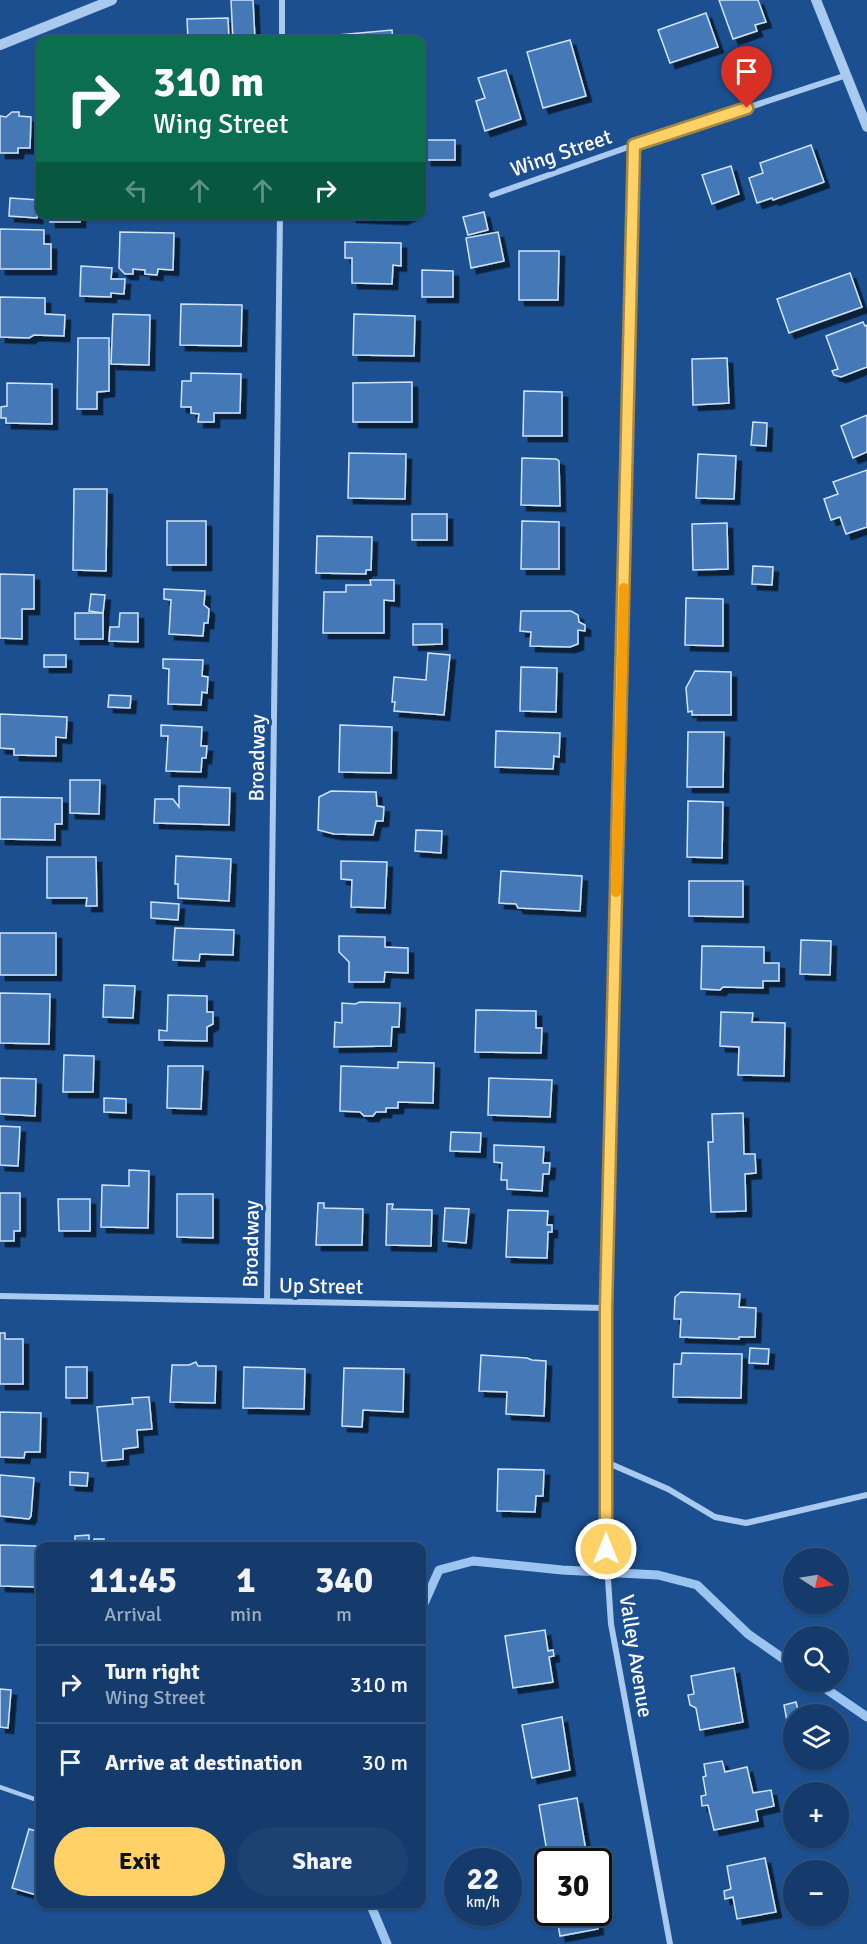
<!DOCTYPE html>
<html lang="en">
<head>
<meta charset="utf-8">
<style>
	body { margin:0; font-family:Signika,sans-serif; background:#1d4271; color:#f1f3f6; height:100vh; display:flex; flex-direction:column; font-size:22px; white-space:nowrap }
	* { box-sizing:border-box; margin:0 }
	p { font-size:20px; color:#9dadc1 }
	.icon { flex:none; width:33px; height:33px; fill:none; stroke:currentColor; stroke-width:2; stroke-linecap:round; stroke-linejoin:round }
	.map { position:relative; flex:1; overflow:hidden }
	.panel { position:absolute; left:36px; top:1542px; width:390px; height:366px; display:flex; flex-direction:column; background:#143b6b; border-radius:12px; box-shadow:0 2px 4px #0004,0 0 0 2px #33557e }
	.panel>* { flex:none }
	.top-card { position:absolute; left:36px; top:36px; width:390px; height:183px; border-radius:12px; box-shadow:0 2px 4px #0004,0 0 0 2px #33557e; background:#0b6e4f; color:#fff; overflow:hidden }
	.needle { width:39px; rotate:102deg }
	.buttons { position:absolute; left:783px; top:1548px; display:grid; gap:12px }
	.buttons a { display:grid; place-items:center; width:66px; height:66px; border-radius:50%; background:#143b6b; box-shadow:0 2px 4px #0004,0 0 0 2px #33557e; font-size:30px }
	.speed { position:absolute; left:444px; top:1848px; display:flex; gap:12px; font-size:30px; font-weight:700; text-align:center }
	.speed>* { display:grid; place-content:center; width:78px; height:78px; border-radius:50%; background:#143b6b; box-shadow:0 2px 4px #0004,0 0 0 2px #33557e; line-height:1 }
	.speed small { font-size:15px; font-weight:400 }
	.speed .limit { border:3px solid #111; border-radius:9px; background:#fff; color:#111 }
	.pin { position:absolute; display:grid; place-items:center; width:51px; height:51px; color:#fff; margin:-62px -26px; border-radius:50% 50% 50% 0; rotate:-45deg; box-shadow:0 0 6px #0007 }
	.pin .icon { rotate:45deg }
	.me { position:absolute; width:66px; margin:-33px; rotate:0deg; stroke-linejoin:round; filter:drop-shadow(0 0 4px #0008) }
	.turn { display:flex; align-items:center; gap:21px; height:126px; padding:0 18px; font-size:27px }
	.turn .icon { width:78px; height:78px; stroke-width:2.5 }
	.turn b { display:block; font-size:42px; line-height:51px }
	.lanes { display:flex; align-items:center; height:57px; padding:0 18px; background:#0003; justify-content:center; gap:30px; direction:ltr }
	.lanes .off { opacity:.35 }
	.eta { display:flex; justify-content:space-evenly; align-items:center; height:102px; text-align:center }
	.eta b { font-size:36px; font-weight:700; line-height:42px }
	.action { display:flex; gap:12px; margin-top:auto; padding:12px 18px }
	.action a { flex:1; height:69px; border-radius:36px; background:#ffd166; color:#111; font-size:24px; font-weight:700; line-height:69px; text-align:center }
	.action a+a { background:#1d4271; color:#f1f3f6 }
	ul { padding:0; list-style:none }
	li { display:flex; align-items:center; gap:18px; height:78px; padding:0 18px; border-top:2px solid #33557e }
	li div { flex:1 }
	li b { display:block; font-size:22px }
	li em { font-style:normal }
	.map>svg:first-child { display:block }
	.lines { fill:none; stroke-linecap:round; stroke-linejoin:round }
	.stream { stroke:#9cc4f0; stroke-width:9 }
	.building { fill:#4478b7; stroke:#cfe3fa; stroke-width:1.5; filter:url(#shadow) }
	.service { stroke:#a9c9ee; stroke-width:4.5 }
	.minor { stroke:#a9c9ee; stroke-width:6 }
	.tertiary { stroke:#a9c9ee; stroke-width:10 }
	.route-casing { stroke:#a68842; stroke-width:15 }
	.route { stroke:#ffd166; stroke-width:10 }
	.slow { stroke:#f59e0b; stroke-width:10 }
	.labels { text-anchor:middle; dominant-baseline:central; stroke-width:6; stroke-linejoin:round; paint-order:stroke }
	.street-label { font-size:21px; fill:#fff; stroke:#1b4f8f }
</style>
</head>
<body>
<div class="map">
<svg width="867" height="1944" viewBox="0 0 867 1944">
	<defs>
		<filter id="shadow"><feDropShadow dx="5.5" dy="5.5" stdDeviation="0" flood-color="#0009"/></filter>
	</defs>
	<rect width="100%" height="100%" fill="#1b4f8f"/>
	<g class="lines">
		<g class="stream">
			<path d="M422 1608 439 1570 473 1561 562 1570 658 1575 697 1585 748 1634 794 1666"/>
			<path d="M816 1682 867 1717"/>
			<path d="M373 1904 372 1908 387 1944"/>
		</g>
	</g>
	<g class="building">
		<path d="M231 0H253L255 40H233Z"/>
		<path d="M719 0H758L766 22 755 25 757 31 733 39Z"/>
		<path d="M706 13 718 47 670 63 658 30Z"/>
		<path d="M228 18 229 40H188L187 19Z"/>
		<path d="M392 30 393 40H399H338V35Z"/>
		<path d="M570 40 586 96 543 108 527 52Z"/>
		<path d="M506 70 521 119 485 131 476 101 485 98 478 78Z"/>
		<path d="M12 112H19V116L31 117 30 148H18V153H0V116L6 117Z"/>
		<rect x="426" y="140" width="29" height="20"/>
		<path d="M811 145 824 182 773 200 772 198 757 203 749 178 763 173 760 163Z"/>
		<path d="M731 166 739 194 712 204 702 175Z"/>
		<path d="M10 198 39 200 37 218 9 216Z"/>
		<path d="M484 212 488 230 468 235 463 217Z"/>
		<rect x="50" y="214" width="30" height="8"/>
		<path d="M350 214H412L402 219 351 217Z"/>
		<path d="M0 229 44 230V244H51V269H0Z"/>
		<path d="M120 232 174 233 173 270 158 269 157 275 145 274V270L133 269V274H125L119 268Z"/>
		<path d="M498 232 504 261 471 268 466 238Z"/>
		<path d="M345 242 401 243V266L393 265 392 284 352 283V258H345Z"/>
		<path d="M519 251H559L558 300H519Z"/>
		<path d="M81 266 112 268 111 279H125L124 294 111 293V297L80 296Z"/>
		<path d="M422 270 453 271V297H422Z"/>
		<path d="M850 273 862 307 789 333 777 299Z"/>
		<path d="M0 297 45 298V314L65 315 64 336 34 335 29 338 0 337Z"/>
		<path d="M181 304 242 305 241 346 180 345Z"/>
		<path d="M113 314 150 315 149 365 111 364Z"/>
		<path d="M354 314 415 316 414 356 353 355Z"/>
		<path d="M863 322 865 326 867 325V367L841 377 834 375 832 371 838 369 826 336Z"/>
		<path d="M78 338H109V391L97 392V409H77Z"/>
		<path d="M727 358 729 403 693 405 692 359Z"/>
		<path d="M191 373 241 374 240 413H214V422H198L199 414 191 413V407H181L182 381H191Z"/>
		<path d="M412 382V422H353V383Z"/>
		<path d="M7 383 52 384V424L6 423V418H1V407L7 406Z"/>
		<path d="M524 391 562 392V436H523Z"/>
		<path d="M867 415V452L853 458 841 426Z"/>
		<path d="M753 422 767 423 766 446 751 445Z"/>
		<path d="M349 453 406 454 405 499 348 498Z"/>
		<path d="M698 454 736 456 734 499 696 498Z"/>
		<path d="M522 458 556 459 559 461 560 506 521 505Z"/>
		<path d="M867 470V527L846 534 840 517 831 520 824 499 838 494 833 482Z"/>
		<path d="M74 489H107L106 571 73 570Z"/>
		<rect x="412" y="514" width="35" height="26"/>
		<rect x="167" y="521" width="39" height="44"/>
		<path d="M522 521 559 522V569H521Z"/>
		<path d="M727 523 728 569 693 570 692 524Z"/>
		<path d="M317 536 372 537 371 570H366V574L316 573Z"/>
		<path d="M753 566 773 567 772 585 752 584Z"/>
		<path d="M0 574 34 575V609H22V639L0 638Z"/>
		<path d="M370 580H394V601L384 600V633H323L324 592H346V585H371Z"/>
		<path d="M164 589 205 591 204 605 209 609 208 623H204L203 636 169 634 171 600 164 599Z"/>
		<path d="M91 594 105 595 103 613 89 611Z"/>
		<path d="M686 598 723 599V646L685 645Z"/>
		<path d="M521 611H571L578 615 579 622 585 625V631L578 630V644L570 647 530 646 531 632 520 631Z"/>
		<rect x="75" y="613" width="28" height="26"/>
		<path d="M120 613H138V642L109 641 110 627H119Z"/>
		<path d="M413 624H442V644L413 645Z"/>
		<path d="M428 653 450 655 444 715 394 711 395 702H392L394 677 426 680Z"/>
		<rect x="44" y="655" width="22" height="12"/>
		<path d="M163 659 203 660 202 676 208 677 207 693 202 692 201 705 168 704 169 669 163 668Z"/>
		<path d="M521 667 557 668 556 712 520 711Z"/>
		<path d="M695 671 731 672V715H692V711L688 712 686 688Z"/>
		<path d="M109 695 131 696 130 708 108 707Z"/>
		<path d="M0 714 67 717 66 738 56 737V756L14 755V749L0 748Z"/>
		<path d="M161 725 202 727 201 746H207L206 758H202L201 772 166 771 168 736H161Z"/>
		<path d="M340 725 392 727 391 773 339 772Z"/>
		<path d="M496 731 560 733 559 757 554 756 553 769 495 767Z"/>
		<path d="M688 732H724L723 787H687Z"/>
		<path d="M70 780H100L99 814 70 813Z"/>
		<path d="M179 786 230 788 229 825 154 823 155 799H173L179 807Z"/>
		<path d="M331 791 376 792 377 806 384 807 383 821H376L373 835 334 834 318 830 319 797Z"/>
		<path d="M0 797 62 798V824H55V840L0 839Z"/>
		<path d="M688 801 723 802 722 858 687 857Z"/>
		<path d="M416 830 442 831 441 853 415 851Z"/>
		<path d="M176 856 231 859 229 901 178 898V884H175Z"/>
		<path d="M47 857H96L97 906H86L87 898H47Z"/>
		<path d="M341 861 387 862 385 908 351 907 352 880 341 879Z"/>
		<path d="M501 871 582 876 580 911 518 908 516 904 499 903Z"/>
		<path d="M689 881H743V917L689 916Z"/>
		<path d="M151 902 179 904 178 920 151 918Z"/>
		<path d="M175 928 234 930 233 955 200 954 199 961 173 960Z"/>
		<rect x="0" y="933" width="56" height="42"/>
		<path d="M339 936 385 937V947L408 948V973L385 972 384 982H349V962L339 952Z"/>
		<path d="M801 940 831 941 830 975 800 974Z"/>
		<path d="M702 946 764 947V963H779V981H763V988L723 987 720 990 701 989Z"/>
		<path d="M104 985 135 986 133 1018 103 1017Z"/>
		<path d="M0 993 50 994 49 1044 0 1043Z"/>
		<path d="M168 995 207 996V1012H213V1024L207 1027V1041L159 1040V1030L167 1031Z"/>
		<path d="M360 1002 400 1003 399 1027H392L391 1046 334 1047 335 1022 342 1023V1003L355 1004Z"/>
		<path d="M476 1010 536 1011V1028H542L541 1053 475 1052Z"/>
		<path d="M721 1012 753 1013 752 1022 785 1023 784 1076 738 1075 739 1047 720 1046Z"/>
		<path d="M64 1055 94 1056 93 1092H63Z"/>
		<path d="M398 1062 434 1063 433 1103 398 1102V1108H386V1112H376L373 1116H364L360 1112 340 1111 341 1066 398 1068Z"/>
		<path d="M168 1066H203L201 1109 167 1108Z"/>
		<path d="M0 1078 36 1079 35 1116 0 1114Z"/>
		<path d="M489 1078 552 1080 550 1117 488 1115Z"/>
		<path d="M104 1098 126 1099V1113L104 1112Z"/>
		<path d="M743 1113 744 1154H755L756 1173 745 1174 746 1211 711 1212 708 1142H713L712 1114Z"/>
		<path d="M0 1126 20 1127 18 1166 0 1165Z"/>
		<path d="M451 1132 481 1133 480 1152 450 1151Z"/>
		<path d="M494 1145 544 1147 543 1163H550L549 1174H543L542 1191 507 1189V1180H501L502 1163 494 1162Z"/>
		<path d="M129 1170 149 1171 148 1228 101 1227 102 1185 129 1186Z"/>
		<path d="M0 1193H20V1231H14V1241H0Z"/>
		<path d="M177 1194H213V1238L177 1237Z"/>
		<path d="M58 1199H90V1231H59Z"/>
		<path d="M318 1203H324V1208L363 1209 362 1245H316Z"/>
		<path d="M387 1204H393L392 1209 432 1210 431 1246 386 1245Z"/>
		<path d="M445 1208 469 1209 466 1243 443 1241Z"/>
		<path d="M508 1210 548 1211 547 1225H552V1232H548L547 1258 506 1257Z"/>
		<path d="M681 1292 740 1294 739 1307 756 1308 755 1337H739V1339L680 1337 681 1319H674L675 1297Z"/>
		<path d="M0 1333H5V1339H23V1384H0Z"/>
		<path d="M750 1348 769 1349 768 1364 749 1363Z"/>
		<path d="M682 1353 742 1354 741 1398 673 1397 674 1364H681Z"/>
		<path d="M481 1355 527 1358 532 1360 546 1361 544 1416 506 1414 507 1392 479 1391Z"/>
		<path d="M196 1362 198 1366H216L215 1403 170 1402 172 1365H189Z"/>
		<rect x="66" y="1367" width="21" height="31"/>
		<path d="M244 1367 305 1369 304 1409 243 1408Z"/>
		<path d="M344 1368 404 1369 403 1412 363 1410 362 1427 342 1426Z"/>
		<path d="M149 1397 152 1429 137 1430 138 1447 123 1449V1459L102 1461 97 1407 133 1404 132 1398Z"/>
		<path d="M0 1412 41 1413 40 1452H25L24 1458 0 1457Z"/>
		<path d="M498 1469 544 1470 543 1496H536L535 1512 497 1511Z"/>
		<path d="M70 1472 88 1473 87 1486 70 1485Z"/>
		<path d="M0 1475 34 1478 31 1516 29 1519 0 1516Z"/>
		<path d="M89 1535V1545H75V1536Z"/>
		<path d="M94 1539H104V1546H93Z"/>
		<path d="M0 1545 36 1546 37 1548H40V1579H36V1587L0 1586Z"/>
		<path d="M545 1630 548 1651 553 1650 554 1656 549 1657 553 1682 513 1688 505 1636Z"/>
		<path d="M734 1668 743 1722 700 1730 696 1708 690 1705 688 1695 694 1694 691 1676Z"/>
		<path d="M0 1689 11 1690 8 1728 0 1727Z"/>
		<path d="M796 1702 799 1714H794V1720L787 1721 784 1705Z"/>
		<path d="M562 1717 570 1770 532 1778 522 1725Z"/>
		<path d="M722 1761 725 1772 747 1767 753 1793 771 1790 774 1806 756 1810 758 1821 714 1830 708 1805 702 1806 701 1796 706 1795 703 1777 706 1776 704 1764Z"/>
		<path d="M577 1798 586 1851 548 1858 539 1805Z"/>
		<path d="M29 1829 40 1832V1896L12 1888Z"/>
		<path d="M765 1858 776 1912 737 1919 733 1897 725 1899 724 1891 731 1889 727 1866Z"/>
		<path d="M556 1912H595L598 1929 560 1936Z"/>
	</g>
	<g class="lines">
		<path class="service" d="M0 1787 40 1801"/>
		<g class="minor">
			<path d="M282 40V0"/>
			<path d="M634 145 606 1308V1549L611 1624 670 1944"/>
			<path d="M492 195 634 145 847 75"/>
			<path d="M0 1296 606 1308"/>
			<path d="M267 1301 280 214"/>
			<path d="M606 1462 668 1489 715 1517 746 1523 867 1495"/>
		</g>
		<g class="tertiary">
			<path d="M816 0 867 127"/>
			<path d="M0 45 112 0"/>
		</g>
	</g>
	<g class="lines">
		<g class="route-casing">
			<path id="route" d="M606 1549V1308L634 145 747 108"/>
		</g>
		<use href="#route" class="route"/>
		<path class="slow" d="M616 892 624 588"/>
	</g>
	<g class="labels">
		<g class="street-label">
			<text transform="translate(561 153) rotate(-19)">Wing Street</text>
			<text transform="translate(257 758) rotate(-89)">Broadway</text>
			<text transform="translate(251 1244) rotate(-89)">Broadway</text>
			<text transform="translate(321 1286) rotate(1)">Up Street</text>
			<text transform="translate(636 1656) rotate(81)">Valley Avenue</text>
		</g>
	</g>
</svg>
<div class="buttons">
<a><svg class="needle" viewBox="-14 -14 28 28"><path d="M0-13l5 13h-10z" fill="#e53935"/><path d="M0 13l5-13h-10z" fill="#9dadc1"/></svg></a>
<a><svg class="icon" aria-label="search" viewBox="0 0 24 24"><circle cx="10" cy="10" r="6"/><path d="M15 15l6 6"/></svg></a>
<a><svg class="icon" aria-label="layers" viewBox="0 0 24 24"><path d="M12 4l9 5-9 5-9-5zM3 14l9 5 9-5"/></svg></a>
<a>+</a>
<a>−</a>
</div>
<div class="speed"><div>22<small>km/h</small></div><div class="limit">30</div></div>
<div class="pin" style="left:747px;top:108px;background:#d93025"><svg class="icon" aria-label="arrive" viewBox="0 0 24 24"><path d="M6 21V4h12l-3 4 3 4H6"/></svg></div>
<svg class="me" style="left:606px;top:1549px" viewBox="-20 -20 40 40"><circle r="17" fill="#ffd166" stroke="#fff" stroke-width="3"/><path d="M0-11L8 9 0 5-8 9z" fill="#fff"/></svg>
<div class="top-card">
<div class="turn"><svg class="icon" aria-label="right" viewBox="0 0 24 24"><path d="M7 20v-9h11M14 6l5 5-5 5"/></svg><div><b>310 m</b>Wing Street</div></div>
<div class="lanes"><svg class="icon off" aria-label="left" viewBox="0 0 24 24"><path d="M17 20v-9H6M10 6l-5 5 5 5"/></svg><svg class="icon off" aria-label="ahead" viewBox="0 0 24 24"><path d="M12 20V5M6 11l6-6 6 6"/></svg><svg class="icon off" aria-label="ahead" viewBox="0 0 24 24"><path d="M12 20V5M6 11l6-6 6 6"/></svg><svg class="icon" aria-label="right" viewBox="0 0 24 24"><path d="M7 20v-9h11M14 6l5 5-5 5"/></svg></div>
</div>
<section class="panel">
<div class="eta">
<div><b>11:45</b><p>Arrival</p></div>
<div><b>1</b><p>min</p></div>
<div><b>340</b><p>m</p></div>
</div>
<ul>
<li><svg class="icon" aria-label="right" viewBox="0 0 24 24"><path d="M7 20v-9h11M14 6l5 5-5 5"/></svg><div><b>Turn right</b><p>Wing Street</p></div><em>310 m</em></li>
<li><svg class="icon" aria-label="arrive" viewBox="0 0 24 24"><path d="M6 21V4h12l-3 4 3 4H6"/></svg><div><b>Arrive at destination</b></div><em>30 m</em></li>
</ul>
<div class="action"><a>Exit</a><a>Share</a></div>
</section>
</div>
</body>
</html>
